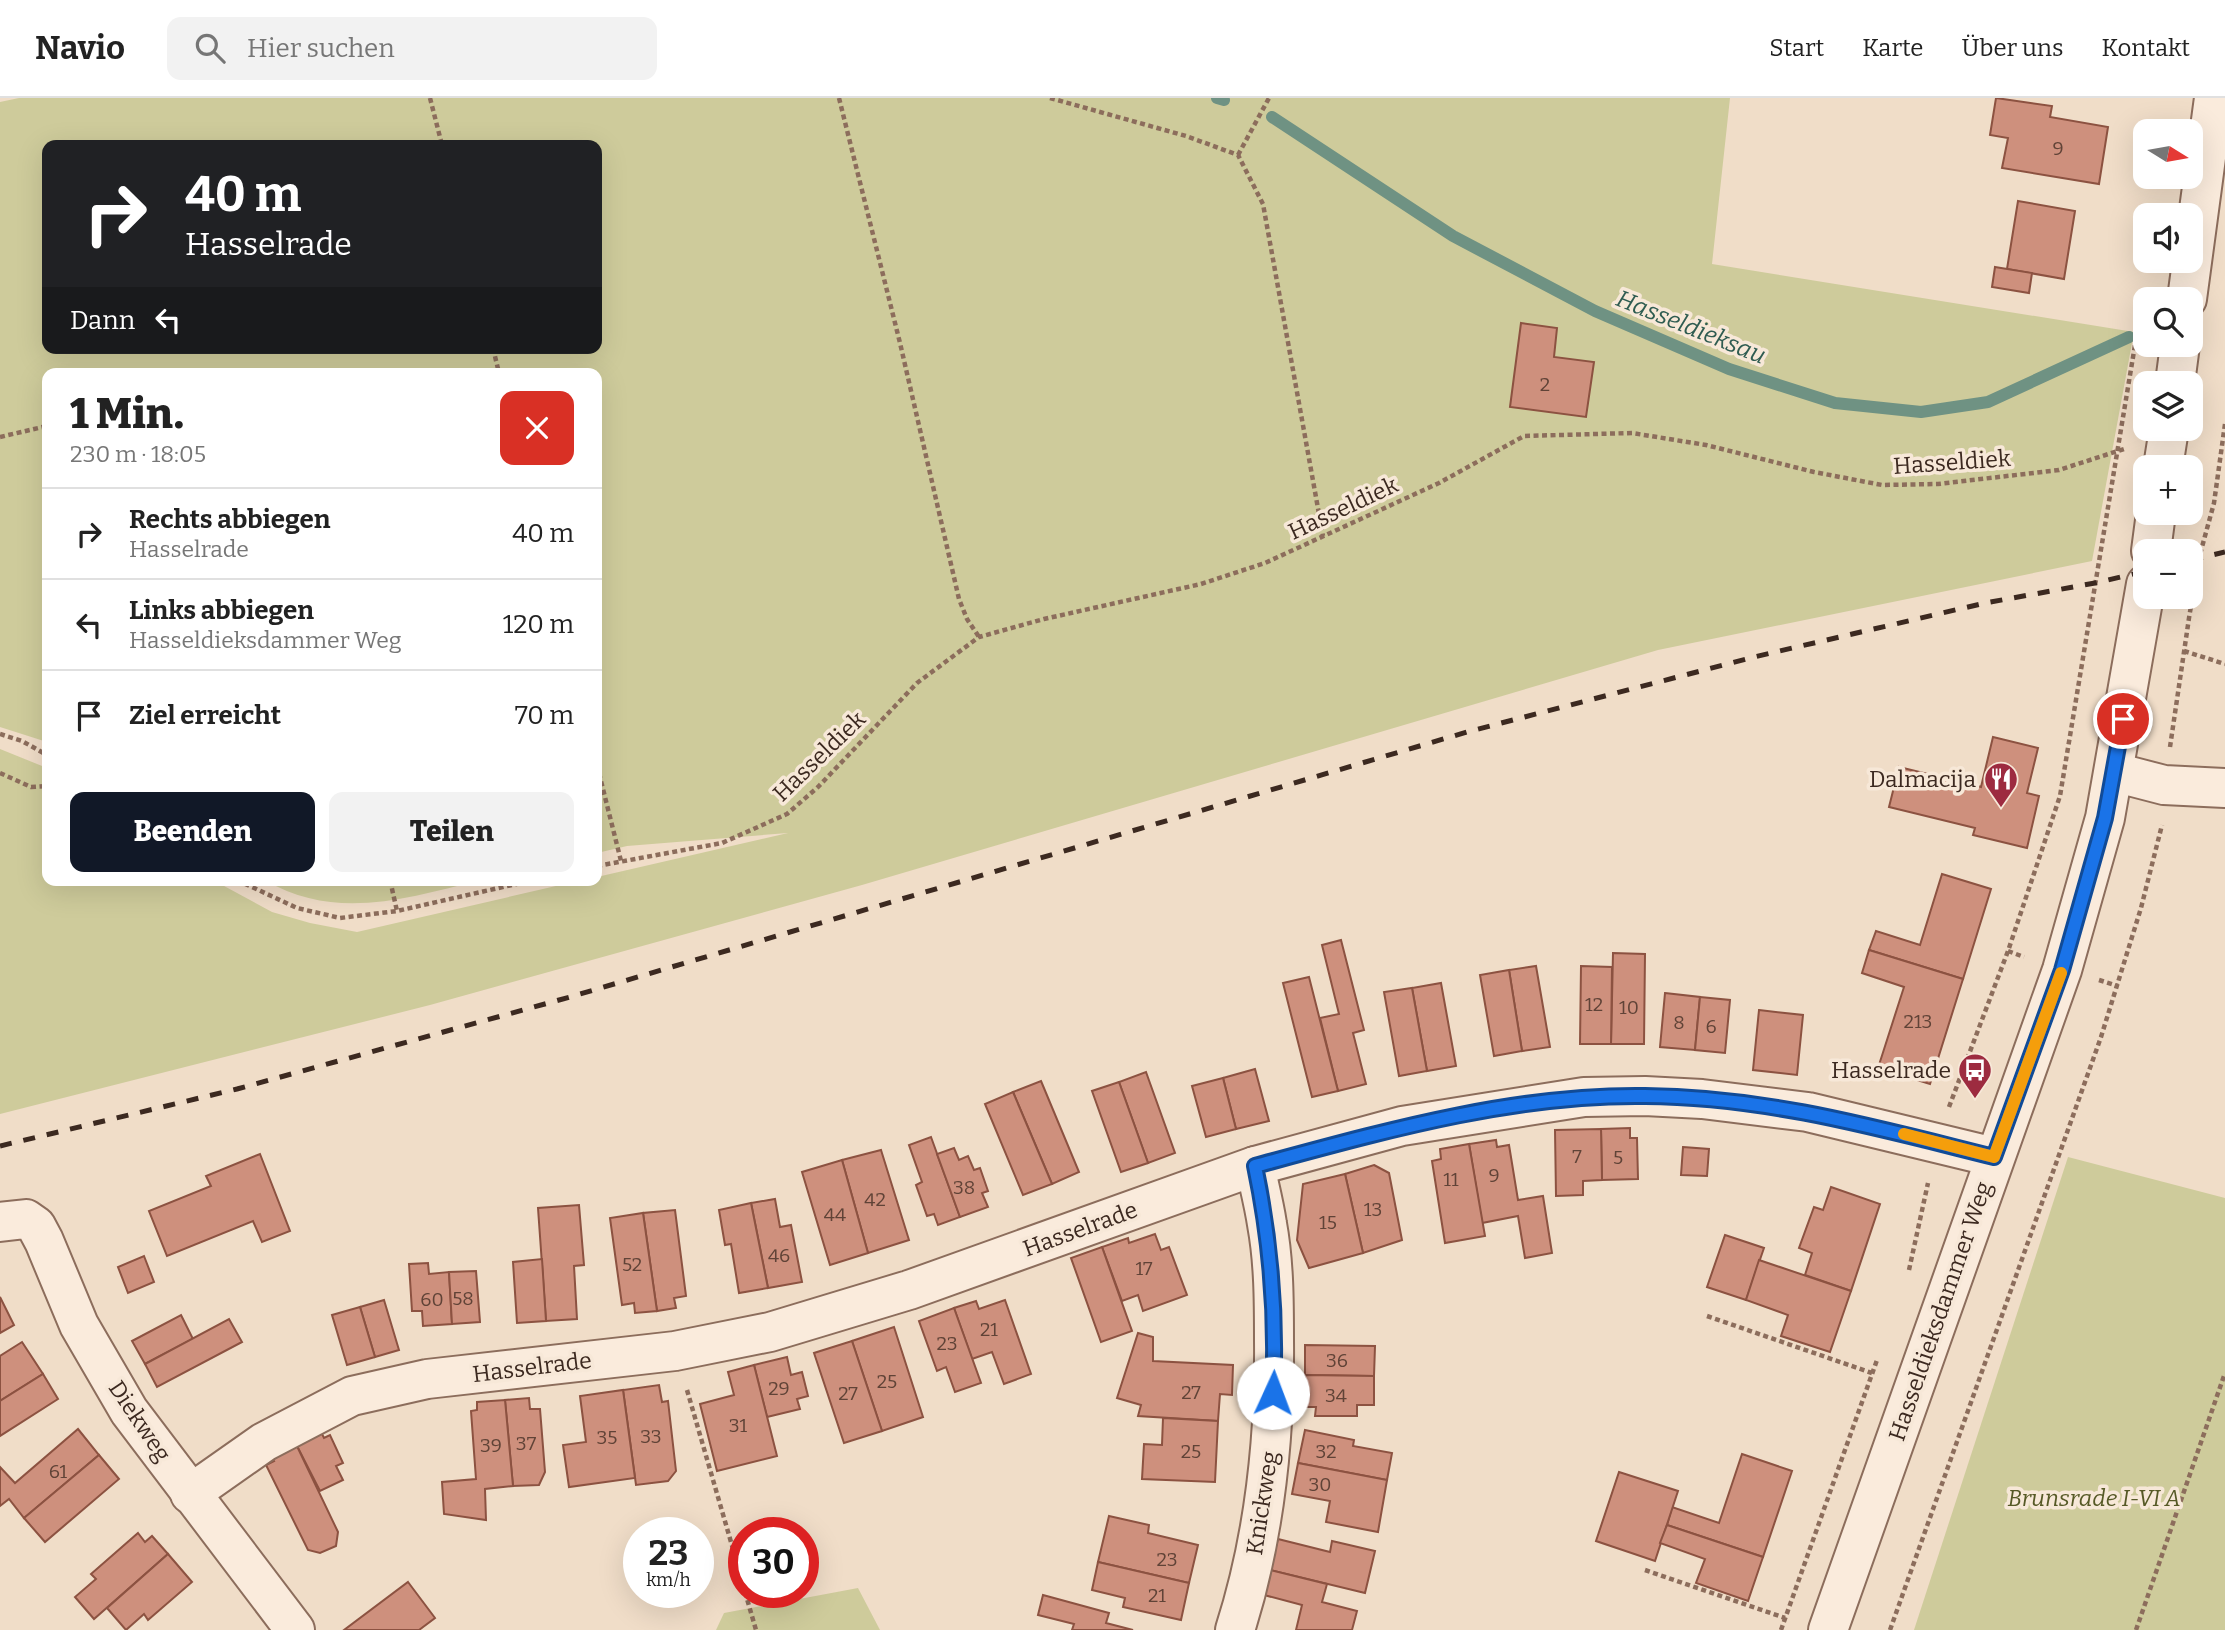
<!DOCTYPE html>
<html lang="de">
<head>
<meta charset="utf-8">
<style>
	body { margin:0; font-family:Bitter,serif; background:#f2f2f2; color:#222; height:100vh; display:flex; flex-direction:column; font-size:26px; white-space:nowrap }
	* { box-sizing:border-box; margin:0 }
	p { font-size:23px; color:#767676 }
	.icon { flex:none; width:38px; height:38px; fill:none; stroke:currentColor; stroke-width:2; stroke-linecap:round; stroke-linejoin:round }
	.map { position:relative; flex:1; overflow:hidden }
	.side { position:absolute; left:42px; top:270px; width:560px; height:518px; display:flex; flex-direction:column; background:#fff; border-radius:14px; box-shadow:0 7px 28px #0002 }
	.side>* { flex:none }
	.hud { position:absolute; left:42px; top:42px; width:560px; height:214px; border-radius:14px; box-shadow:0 7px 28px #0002; background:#202124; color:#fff; overflow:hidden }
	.needle { width:46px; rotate:101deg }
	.fabs { position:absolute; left:2133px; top:21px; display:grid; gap:14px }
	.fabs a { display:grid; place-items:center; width:70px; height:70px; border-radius:14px; background:#fff; box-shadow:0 7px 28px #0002; font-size:35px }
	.speed { position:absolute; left:623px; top:1419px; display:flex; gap:14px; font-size:35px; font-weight:700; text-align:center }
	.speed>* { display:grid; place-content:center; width:91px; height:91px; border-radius:50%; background:#fff; box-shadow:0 7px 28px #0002; line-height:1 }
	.speed small { font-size:18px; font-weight:400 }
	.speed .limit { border:10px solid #d22; background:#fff; color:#111 }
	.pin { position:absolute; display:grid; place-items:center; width:60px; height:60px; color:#fff; margin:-30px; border:4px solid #fff; border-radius:50%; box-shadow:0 2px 7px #0007 }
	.me { position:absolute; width:77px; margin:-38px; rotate:2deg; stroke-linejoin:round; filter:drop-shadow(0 0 5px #0008) }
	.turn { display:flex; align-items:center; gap:24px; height:147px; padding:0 28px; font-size:32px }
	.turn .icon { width:91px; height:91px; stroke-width:2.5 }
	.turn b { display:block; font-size:49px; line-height:60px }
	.then { display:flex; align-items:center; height:66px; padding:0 28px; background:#0003; gap:14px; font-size:26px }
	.round { display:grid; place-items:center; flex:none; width:74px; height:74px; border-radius:14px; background:#f2f2f2 }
	.head { display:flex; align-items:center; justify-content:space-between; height:119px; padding:0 28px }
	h1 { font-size:42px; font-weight:800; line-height:52px }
	.primary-button { display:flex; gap:14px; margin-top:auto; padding:14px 28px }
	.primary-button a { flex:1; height:80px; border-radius:14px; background:#111827; color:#fff; font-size:28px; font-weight:800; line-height:80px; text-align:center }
	.primary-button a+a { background:#f2f2f2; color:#222 }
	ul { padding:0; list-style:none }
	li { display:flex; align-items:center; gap:21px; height:91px; padding:0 28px; border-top:2px solid #e0e0e0 }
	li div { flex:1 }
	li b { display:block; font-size:26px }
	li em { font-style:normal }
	header { display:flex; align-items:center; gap:42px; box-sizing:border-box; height:98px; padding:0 35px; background:#fff; border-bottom:2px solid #e0e0e0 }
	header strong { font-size:33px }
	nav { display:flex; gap:38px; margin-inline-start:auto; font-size:24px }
	.search { width:490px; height:63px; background:#f2f2f2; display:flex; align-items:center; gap:18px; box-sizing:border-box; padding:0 24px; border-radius:14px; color:#767676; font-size:26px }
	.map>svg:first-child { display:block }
	.green { fill:#cecb9b; fill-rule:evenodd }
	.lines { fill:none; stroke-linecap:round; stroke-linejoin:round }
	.stream { stroke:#6f9283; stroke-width:12 }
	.building { fill:#ce907d; stroke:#8c5241; stroke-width:2 }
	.minor-casing { stroke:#8c6d5c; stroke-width:42 }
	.path { stroke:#8c6d5c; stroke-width:4.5; stroke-dasharray:5 3.5; stroke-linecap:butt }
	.minor { stroke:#faebdc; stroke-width:38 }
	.rail { stroke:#3c2920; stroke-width:5; stroke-dasharray:12 12; stroke-linecap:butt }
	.route-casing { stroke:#114b97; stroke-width:18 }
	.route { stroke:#1a73e8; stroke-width:12 }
	.slow { stroke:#f59e0b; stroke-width:12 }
	.labels { text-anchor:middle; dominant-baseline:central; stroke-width:7; stroke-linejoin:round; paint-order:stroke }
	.number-label { font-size:19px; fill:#604337 }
	.street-label { font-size:23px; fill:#3c2920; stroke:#f7e8d8 }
	.poi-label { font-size:23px; fill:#3c2920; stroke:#f7e8d8; text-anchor:end }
	.park-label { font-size:23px; font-style:italic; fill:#565926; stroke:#f7e8d8 }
	.water-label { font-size:24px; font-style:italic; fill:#2f5c51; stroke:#f7e8d8 }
</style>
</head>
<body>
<header>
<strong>Navio</strong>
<div class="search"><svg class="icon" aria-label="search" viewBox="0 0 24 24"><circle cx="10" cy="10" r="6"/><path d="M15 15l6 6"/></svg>Hier suchen</div>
<nav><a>Start</a><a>Karte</a><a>Über uns</a><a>Kontakt</a></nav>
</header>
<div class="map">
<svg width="2225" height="1532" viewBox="0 0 2225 1532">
	<rect width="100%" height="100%" fill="#f0ddc8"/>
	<g class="green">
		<path d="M19 0H1730L1712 166 2134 234 2092 463 1658 552 862 787 430 907 0 1016V651L47 670V782H213L272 814 310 825 357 834 582 782H597V779L788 735 627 748 597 755V275H47V644L0 629V4ZM47 47H597V250H47Z"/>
		<path d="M265 782H481C407 800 336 824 265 782Z"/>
		<path d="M2068 1059 2225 1100V1532H1914Z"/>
		<path d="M858 1490 880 1532H716L724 1515Z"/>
	</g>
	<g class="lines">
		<g class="stream">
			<path d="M1217 0 1224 2"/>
			<path d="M1272 19 1453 138 1595 213 1729 271 1835 305 1921 314 1988 304 2129 239"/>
		</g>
	</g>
	<g class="building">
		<path d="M1996 0 2052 8 2050 19 2108 29 2099 86 2002 70 2008 40 1990 37Z"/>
		<path d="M2018 103 2075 113 2064 181 2007 171Z"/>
		<path d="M1995 169 2032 175 2029 195 1992 189Z"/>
		<path d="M1521 225 1557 230 1554 259 1594 264 1586 319 1510 309Z"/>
		<path d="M1993 639 2038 650 2027 695 2039 698 2027 750 1973 737 1975 730 1889 709 1899 669 1981 689Z"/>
		<path d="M1942 776 1991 791 1963 881 1869 852 1876 833 1920 847Z"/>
		<path d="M1341 842 1364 932 1353 935 1366 986 1338 993 1320 920 1339 916 1322 847Z"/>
		<path d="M1869 852 1963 881 1930 986 1878 970 1904 889 1862 875Z"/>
		<path d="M1613 855 1645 856 1644 946H1611Z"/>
		<path d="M1536 868 1550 949 1522 953 1509 872Z"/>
		<path d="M1581 868 1612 869 1611 946H1580Z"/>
		<path d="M1509 872 1522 953 1494 958 1480 877Z"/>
		<path d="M1309 879 1338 993 1312 999 1283 885Z"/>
		<path d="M1441 885 1456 968 1427 973 1412 890Z"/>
		<path d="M1412 890 1427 973 1399 978 1384 894Z"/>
		<path d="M1665 895 1700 899 1695 952 1660 949Z"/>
		<path d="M1700 899 1730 902 1725 955 1695 952Z"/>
		<path d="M1759 912 1803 917 1797 977 1753 972Z"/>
		<path d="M1255 971 1269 1023 1236 1031 1223 980Z"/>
		<path d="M1146 974 1175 1055 1148 1065 1119 984Z"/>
		<path d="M1223 980 1236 1031 1206 1039 1192 988Z"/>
		<path d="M1041 983 1079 1074 1052 1086 1013 994Z"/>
		<path d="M1119 984 1148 1065 1121 1074 1092 993Z"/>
		<path d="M1013 994 1052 1086 1023 1097 985 1006Z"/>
		<path d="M1630 1030V1040H1637L1638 1081 1602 1082 1601 1031Z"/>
		<path d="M1601 1031 1602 1082 1583 1083V1097L1556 1098 1555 1032Z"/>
		<path d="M931 1039 960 1119 938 1127 934 1116 927 1118 916 1087 922 1084 909 1047Z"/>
		<path d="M1496 1042 1497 1049 1509 1047 1518 1102 1543 1098 1552 1155 1525 1160 1518 1118 1482 1125 1469 1046Z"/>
		<path d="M1469 1046 1485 1138 1445 1145 1432 1063 1441 1061 1440 1051Z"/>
		<path d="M1683 1049 1709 1051 1707 1078 1681 1077Z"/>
		<path d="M954 1050 959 1062 968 1058 974 1072 980 1070 988 1093 982 1095 988 1109 960 1119 937 1056Z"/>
		<path d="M881 1052 909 1142 868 1155 842 1062Z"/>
		<path d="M260 1056 290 1133 262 1144 253 1123 167 1158 149 1113 211 1088 206 1078Z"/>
		<path d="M842 1062 868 1155 830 1167 802 1074Z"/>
		<path d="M1374 1067 1389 1075 1402 1142 1363 1155 1345 1076Z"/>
		<path d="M1345 1076 1363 1155 1309 1170 1297 1142 1303 1086Z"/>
		<path d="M1831 1089 1880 1106 1851 1193 1805 1177 1812 1155 1799 1150 1814 1109 1823 1112Z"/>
		<path d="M775 1101 780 1129 791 1127 802 1184 768 1190 751 1105Z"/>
		<path d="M751 1105 768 1190 739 1195 731 1146 725 1147 719 1112Z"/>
		<path d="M579 1107 584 1167 574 1168 577 1221 546 1223 538 1110Z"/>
		<path d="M675 1112 686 1198 674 1200 676 1210 657 1213 643 1115Z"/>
		<path d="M643 1115 657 1213 635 1215 634 1205 622 1207 610 1120Z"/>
		<path d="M1155 1136 1161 1152 1169 1149 1187 1197 1143 1213 1138 1197 1122 1203 1102 1149 1128 1140 1129 1145Z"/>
		<path d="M1725 1137 1764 1150 1746 1202 1707 1189Z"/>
		<path d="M1102 1149 1132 1233 1101 1244 1071 1160Z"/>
		<path d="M144 1158 154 1184 128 1195 118 1169Z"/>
		<path d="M542 1161 546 1223 517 1225 513 1164Z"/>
		<path d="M1759 1162 1851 1193 1830 1254 1781 1238 1788 1217 1746 1202Z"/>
		<path d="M428 1165 429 1176 449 1174 452 1226 423 1228 422 1213H412L409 1166Z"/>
		<path d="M476 1173 480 1224 452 1226 449 1174Z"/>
		<path d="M0 1199 14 1227 0 1235Z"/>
		<path d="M384 1202 399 1252 375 1259 360 1209Z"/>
		<path d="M1005 1202 1031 1276 1004 1286 992 1254 972 1261 954 1210 976 1203 979 1211Z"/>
		<path d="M360 1209 375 1259 347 1267 332 1217Z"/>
		<path d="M954 1210 981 1285 955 1294 946 1269 937 1273 919 1223Z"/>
		<path d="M181 1217 193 1241 145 1266 132 1243Z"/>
		<path d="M229 1221 242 1244 157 1289 145 1266Z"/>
		<path d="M894 1229 923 1319 882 1333 852 1243Z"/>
		<path d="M1138 1235 1153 1239V1263L1233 1267 1232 1297 1220 1296 1218 1323 1138 1318 1141 1307 1117 1300Z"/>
		<path d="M852 1243 882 1333 844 1345 814 1255Z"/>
		<path d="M22 1244 43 1276 0 1303V1258Z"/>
		<path d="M1305 1247 1375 1248 1374 1278 1305 1277Z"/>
		<path d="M787 1259 791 1277 802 1274 808 1298 797 1301 800 1311 767 1319 754 1267Z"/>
		<path d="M754 1267 777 1358 717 1373 700 1306 734 1297 728 1274Z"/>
		<path d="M43 1276 58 1301 0 1338V1303Z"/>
		<path d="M1305 1277 1374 1278V1307H1357V1318H1315L1316 1309H1305Z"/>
		<path d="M659 1287 662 1304 668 1303 676 1373 668 1383 636 1387 623 1292Z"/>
		<path d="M623 1292 635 1380 569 1389 563 1347 586 1344 580 1298Z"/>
		<path d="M529 1300 530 1311H540L545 1374 539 1387 513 1388 505 1302Z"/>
		<path d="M505 1302 513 1388 485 1391 486 1422 444 1416 442 1384 476 1381 471 1313 477 1312V1304Z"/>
		<path d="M1163 1320 1218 1323 1215 1384 1142 1381 1144 1346 1162 1347Z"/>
		<path d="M78 1331 99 1357 24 1420 9 1401 0 1408V1369L15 1385Z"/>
		<path d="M320 1332 324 1340 330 1337 343 1365 336 1368 343 1382 320 1393 295 1344Z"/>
		<path d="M1305 1332 1354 1342 1353 1348 1392 1355 1387 1382 1298 1365Z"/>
		<path d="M295 1344 338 1434 336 1448 320 1455 308 1452 266 1367 274 1363 270 1357Z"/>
		<path d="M1742 1356 1792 1373 1763 1459 1667 1427 1672 1409 1719 1425Z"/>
		<path d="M99 1357 119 1381 45 1444 24 1420Z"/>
		<path d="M1298 1365 1387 1382 1378 1434 1326 1424 1330 1403 1292 1396Z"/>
		<path d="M1619 1374 1678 1393 1655 1463 1596 1443Z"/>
		<path d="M1109 1418 1149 1427 1148 1435 1198 1447 1189 1485 1098 1464Z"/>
		<path d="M1667 1427 1763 1459 1748 1503 1696 1485 1705 1461 1660 1445Z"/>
		<path d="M138 1435 145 1444 152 1438 168 1456 94 1521 75 1499 96 1481 91 1476Z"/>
		<path d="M1278 1441 1330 1454 1332 1443 1375 1453 1365 1495 1270 1472Z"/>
		<path d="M168 1456 192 1484 148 1522 144 1516 126 1532 107 1510Z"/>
		<path d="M1098 1464 1189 1485 1181 1522 1123 1509 1125 1500 1092 1492Z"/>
		<path d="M1270 1472 1327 1486 1322 1504 1357 1513 1352 1532H1296L1302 1507 1264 1497Z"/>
		<path d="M408 1484 435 1520 419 1532H344Z"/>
		<path d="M1043 1497 1109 1515 1106 1525 1133 1532H1072L1074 1526 1038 1517Z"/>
	</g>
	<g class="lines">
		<g class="minor-casing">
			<g id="minor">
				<path d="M2187 201 2214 0"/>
				<path d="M2175 285 2180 247"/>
				<path d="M2163 369 2169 331"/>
				<path d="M2151 453 2156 415"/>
				<path d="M2114 674 2164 687 2225 690"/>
				<path d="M0 1124 26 1121 36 1128 44 1143 79 1227 129 1313 295 1532"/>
				<path d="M190 1396 264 1344 352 1298 427 1281 675 1253 770 1234 909 1192 1255 1068 1402 1028 1584 999 1645 998 1702 1001 1808 1014 1994 1059"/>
				<path d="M1235 1532C1265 1438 1275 1341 1274 1243 1274 1204 1274 1164 1267 1126 1264 1106 1259 1087 1255 1068"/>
				<path d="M1828 1532 2062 872 2105 720 2146 486"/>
			</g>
		</g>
		<g class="path">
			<path d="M430 0 442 47"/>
			<path d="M839 0 900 245 959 501 967 521 979 539"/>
			<path d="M1050 0 1186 38 1238 57 1263 106 1323 438"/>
			<path d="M1238 57 1269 0"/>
			<path d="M493 250 499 275"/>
			<path d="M0 339 47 328"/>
			<path d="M2184 553 2225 566"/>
			<path d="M0 636 22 643 47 657"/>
			<path d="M2170 649 2189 520 2199 460 2214 405 2225 326"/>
			<path d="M597 667 621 763"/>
			<path d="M0 675 31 689 47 688"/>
			<path d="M597 768 722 745 787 716 818 689 917 585 979 539 1044 521 1201 486 1265 465 1439 385 1524 338 1632 335 1706 347 1814 374 1882 387 1938 386 2059 372 2127 350"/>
			<path d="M237 782 297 810 340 820 397 813 534 782"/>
			<path d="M390 782 397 813"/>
			<path d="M2008 853 2024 859"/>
			<path d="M2099 882 2118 888"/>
			<path d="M1949 1009 2008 853 2060 698 2144 193"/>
			<path d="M1909 1172 1928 1085"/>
			<path d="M1707 1218 1872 1275"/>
			<path d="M687 1292 744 1489"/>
			<path d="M1645 1472 1785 1520"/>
			<path d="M745 1494 756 1532"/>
			<path d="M1781 1532 1877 1262"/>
			<path d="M1890 1532 2101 939 2141 810 2162 727"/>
			<path d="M2136 1532 2225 1275"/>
		</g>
		<use href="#minor" class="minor"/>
		<g class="rail">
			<path d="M2191 462 2225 454"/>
			<path d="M0 1048 237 991 570 899 1467 634 1754 559 1985 505 2095 485 2146 473"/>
		</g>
	</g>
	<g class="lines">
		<g class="route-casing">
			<path id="route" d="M1273 1295C1277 1216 1271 1145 1255 1068 1381 1034 1513 996 1645 998 1768 999 1877 1030 1994 1059L2062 872 2105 720 2123 621"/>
		</g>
		<use href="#route" class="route"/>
		<path class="slow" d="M1904 1036 1994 1059 2061 875"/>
	</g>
	<defs>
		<g id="restaurant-pin" transform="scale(1.75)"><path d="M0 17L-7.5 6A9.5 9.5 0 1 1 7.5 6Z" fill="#9d2b40" stroke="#f7e8d8"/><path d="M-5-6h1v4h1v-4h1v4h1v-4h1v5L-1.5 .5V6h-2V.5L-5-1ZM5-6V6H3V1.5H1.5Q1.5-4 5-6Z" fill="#fff"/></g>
		<g id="bus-pin" transform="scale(1.75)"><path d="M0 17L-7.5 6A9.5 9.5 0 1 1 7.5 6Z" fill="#9d2b40" stroke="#f7e8d8"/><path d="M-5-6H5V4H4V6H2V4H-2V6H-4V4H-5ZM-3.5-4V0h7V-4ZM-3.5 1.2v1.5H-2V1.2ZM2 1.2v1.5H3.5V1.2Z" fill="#fff"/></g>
	</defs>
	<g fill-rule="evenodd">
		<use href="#restaurant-pin" x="2001" y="681"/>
		<use href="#bus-pin" x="1975" y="972"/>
	</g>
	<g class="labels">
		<g class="number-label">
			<text x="2058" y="50">9</text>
			<text x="1545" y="286">2</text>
			<text x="1594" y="906">12</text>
			<text x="1629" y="909">10</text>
			<text x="1918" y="923">213</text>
			<text x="1679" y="924">8</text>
			<text x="1711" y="928">6</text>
			<text x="1577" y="1058">7</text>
			<text x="1618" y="1059">5</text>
			<text x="1494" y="1077">9</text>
			<text x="1451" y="1081">11</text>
			<text x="964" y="1089">38</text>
			<text x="875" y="1101">42</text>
			<text x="1373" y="1111">13</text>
			<text x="835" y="1116">44</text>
			<text x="1328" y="1124">15</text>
			<text x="779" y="1157">46</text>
			<text x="632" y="1166">52</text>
			<text x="1144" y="1170">17</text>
			<text x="463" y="1200">58</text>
			<text x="432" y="1201">60</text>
			<text x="989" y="1231">21</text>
			<text x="947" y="1245">23</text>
			<text x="1337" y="1262">36</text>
			<text x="887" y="1283">25</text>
			<text x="779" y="1290">29</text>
			<text x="1191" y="1294">27</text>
			<text x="848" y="1295">27</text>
			<text x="1336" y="1297">34</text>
			<text x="738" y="1327">31</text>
			<text x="651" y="1338">33</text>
			<text x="607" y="1339">35</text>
			<text x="526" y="1345">37</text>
			<text x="491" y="1347">39</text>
			<text x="1191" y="1353">25</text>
			<text x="1326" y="1353">32</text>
			<text x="58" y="1373">61</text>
			<text x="1320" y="1386">30</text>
			<text x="1167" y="1461">23</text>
			<text x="1157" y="1497">21</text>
		</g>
		<g class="street-label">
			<text transform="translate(1952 364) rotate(-4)">Hasseldiek</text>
			<text transform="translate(1343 410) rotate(-25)">Hasseldiek</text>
			<text transform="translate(819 658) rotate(-44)">Hasseldiek</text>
			<text transform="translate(1080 1131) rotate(-20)">Hasselrade</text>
			<text transform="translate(1940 1213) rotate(-71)">Hasseldieksdammer Weg</text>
			<text transform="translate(532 1269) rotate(-7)">Hasselrade</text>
			<text transform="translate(140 1323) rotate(56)">Diekweg</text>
			<text transform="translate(1262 1405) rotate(-81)">Knickweg</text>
		</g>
		<g class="poi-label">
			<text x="1976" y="681">Dalmacija</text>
			<text x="1951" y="972">Hasselrade</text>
		</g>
		<g class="park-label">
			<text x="2094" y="1400">Brunsrade I-VI A</text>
		</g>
		<g class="water-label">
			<text transform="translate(1691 229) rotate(22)">Hasseldieksau</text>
		</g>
	</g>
</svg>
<div class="fabs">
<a><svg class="needle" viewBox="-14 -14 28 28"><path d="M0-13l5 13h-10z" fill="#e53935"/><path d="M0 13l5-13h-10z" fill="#767676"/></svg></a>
<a><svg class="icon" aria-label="sound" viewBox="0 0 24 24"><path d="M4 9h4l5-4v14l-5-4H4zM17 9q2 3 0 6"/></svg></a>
<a><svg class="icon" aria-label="search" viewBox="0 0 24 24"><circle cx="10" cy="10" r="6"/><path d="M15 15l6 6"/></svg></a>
<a><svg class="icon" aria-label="layers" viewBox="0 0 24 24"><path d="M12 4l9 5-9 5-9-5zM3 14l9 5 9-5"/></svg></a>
<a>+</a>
<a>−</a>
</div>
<div class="speed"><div>23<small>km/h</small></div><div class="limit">30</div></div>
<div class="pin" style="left:2123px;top:621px;background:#d93025"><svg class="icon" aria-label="arrive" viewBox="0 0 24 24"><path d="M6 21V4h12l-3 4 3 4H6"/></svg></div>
<svg class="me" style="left:1273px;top:1295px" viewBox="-20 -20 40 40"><circle r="19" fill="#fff"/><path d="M0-13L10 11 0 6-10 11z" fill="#1a73e8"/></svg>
<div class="hud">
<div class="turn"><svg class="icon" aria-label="right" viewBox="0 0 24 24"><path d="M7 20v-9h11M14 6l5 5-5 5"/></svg><div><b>40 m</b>Hasselrade</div></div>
<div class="then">Dann<svg class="icon" aria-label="left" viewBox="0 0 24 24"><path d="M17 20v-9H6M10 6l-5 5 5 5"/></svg></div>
</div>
<section class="side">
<div class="head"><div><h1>1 Min.</h1><p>230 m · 18:05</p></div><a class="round" style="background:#d93025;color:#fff"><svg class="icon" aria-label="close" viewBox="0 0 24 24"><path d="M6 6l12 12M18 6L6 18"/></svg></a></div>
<ul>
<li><svg class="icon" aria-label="right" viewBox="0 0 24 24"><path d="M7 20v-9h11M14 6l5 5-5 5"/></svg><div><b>Rechts abbiegen</b><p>Hasselrade</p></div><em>40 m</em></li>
<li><svg class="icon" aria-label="left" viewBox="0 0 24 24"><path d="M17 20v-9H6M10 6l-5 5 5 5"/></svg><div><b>Links abbiegen</b><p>Hasseldieksdammer Weg</p></div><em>120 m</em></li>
<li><svg class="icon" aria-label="arrive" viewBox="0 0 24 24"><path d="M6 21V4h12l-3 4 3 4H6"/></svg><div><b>Ziel erreicht</b></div><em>70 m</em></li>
</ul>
<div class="primary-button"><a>Beenden</a><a>Teilen</a></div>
</section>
</div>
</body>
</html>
